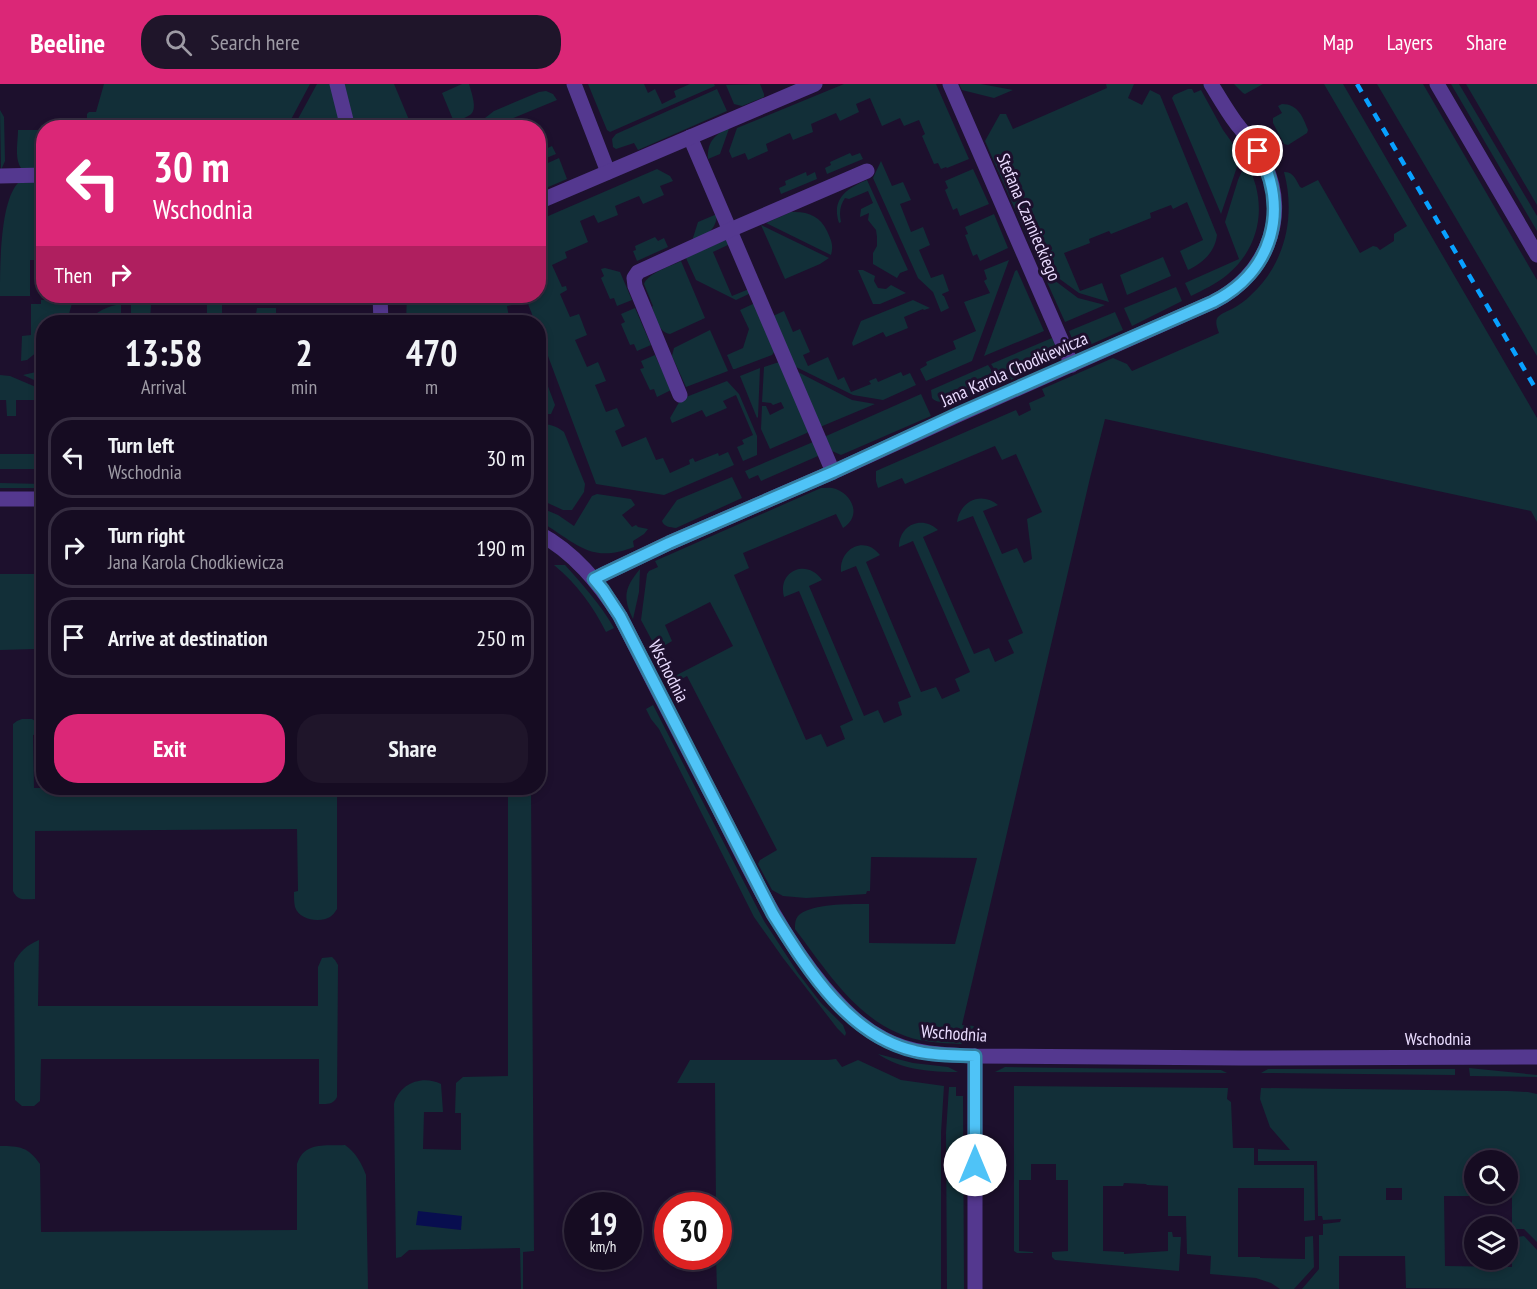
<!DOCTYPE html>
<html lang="en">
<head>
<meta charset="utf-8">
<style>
	body { margin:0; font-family:"PT Sans Narrow",sans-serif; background:#1f152a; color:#f1f3f6; height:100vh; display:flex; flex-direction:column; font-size:22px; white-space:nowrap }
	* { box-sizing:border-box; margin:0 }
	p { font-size:20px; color:#9e9ba5 }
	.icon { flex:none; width:33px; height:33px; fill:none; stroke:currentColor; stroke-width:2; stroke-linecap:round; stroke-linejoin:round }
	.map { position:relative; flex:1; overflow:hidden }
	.sheet { position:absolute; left:36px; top:231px; width:510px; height:480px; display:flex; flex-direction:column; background:#160c22; border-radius:24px; box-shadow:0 3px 9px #0003,0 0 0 2px #352c40 }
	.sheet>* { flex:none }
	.top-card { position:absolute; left:36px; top:36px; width:510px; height:183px; border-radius:24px; box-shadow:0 3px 9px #0003,0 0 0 2px #352c40; background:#db2777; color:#fff; overflow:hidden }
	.tools { position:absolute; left:1464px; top:1066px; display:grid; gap:12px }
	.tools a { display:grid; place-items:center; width:54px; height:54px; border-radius:50%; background:#160c22; box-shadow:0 3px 9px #0003,0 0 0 2px #352c40; font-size:30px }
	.speed { position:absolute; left:564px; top:1108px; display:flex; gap:12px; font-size:30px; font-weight:700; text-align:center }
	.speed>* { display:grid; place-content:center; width:78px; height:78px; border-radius:50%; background:#160c22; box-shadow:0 3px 9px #0003,0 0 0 2px #352c40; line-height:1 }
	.speed small { font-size:15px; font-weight:400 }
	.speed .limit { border:9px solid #d22; background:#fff; color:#111 }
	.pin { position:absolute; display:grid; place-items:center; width:51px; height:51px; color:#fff; margin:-26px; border:3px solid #fff; border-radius:50%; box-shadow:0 2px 6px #0007 }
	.me { position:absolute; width:66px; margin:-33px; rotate:0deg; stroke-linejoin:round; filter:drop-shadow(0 0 4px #0008) }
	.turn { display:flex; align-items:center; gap:21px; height:126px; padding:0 18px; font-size:27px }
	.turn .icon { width:78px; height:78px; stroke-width:2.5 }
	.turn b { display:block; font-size:42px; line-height:51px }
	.then { display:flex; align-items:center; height:57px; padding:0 18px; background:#0003; gap:12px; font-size:22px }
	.eta { display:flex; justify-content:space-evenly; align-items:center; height:102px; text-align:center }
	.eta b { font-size:36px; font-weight:700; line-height:42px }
	.primary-button { display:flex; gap:12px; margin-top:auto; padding:12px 18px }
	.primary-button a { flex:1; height:69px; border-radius:24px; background:#db2777; color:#fff; font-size:24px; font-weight:700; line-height:69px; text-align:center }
	.primary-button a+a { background:#1f152a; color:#f1f3f6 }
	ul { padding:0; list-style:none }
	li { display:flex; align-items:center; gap:18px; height:81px; margin:0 12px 9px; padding:0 6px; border:3px solid #352c40; border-radius:24px }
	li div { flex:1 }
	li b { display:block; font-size:22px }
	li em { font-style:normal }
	header { display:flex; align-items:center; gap:36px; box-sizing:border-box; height:84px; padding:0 30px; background:#db2777; color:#fff }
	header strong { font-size:28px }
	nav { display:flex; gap:33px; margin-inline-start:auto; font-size:21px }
	.search { width:420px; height:54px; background:#1f152a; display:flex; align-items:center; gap:15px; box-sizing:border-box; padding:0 21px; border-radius:24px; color:#9e9ba5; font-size:22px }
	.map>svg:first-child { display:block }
	.green { fill:#122f38; fill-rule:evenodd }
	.water { fill:#080e4f }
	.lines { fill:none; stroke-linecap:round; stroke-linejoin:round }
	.minor { stroke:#54388f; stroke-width:15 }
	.rail { stroke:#08a1ff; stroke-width:4.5; stroke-dasharray:9 8; stroke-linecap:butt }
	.route-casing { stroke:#337fa1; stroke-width:15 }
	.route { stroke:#4fc3f7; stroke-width:10 }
	.labels { text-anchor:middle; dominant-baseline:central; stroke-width:6; stroke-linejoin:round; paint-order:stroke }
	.street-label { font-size:18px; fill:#eadcff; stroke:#1d102d }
</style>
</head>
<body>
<header>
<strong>Beeline</strong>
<div class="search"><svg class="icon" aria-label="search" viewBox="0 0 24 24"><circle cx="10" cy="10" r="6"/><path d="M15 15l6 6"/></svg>Search here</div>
<nav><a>Map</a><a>Layers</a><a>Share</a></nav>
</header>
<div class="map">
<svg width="1537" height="1205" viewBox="0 0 1537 1205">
	<rect width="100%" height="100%" fill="#1d102d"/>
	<g class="green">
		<path d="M104 0H310L287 43H87V30L89 28H96Z"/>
		<path d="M317 0H333L344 43 293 44Z"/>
		<path d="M342 0H394L412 43H353Z"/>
		<path d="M462 0H469C471 7 477 23 472 29 469 33 459 36 454 38L442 9Z"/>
		<path d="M588 0H644L648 9 655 5 662 20 676 13 674 7 690 0H714L715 2 610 48 607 46Z"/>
		<path d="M760 0 764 10V13L742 22 734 20 726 1Z"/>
		<path d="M844 0H936L969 75 947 84 946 83 941 85 938 79 934 80 922 52 925 50 919 36 904 42 900 34 882 42 870 14 856 20 859 28 840 37 836 29 811 40 813 48 793 56 790 49 766 60 768 67 748 76 745 69 732 74 729 67 737 44Z"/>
		<path d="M959 0H981L1013 6 994 14 962 6Z"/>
		<path d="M1106 0H1134L1128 14 1142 21 1150 6 1160 11 1217 151C1215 168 1203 179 1188 186L1180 167 1203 156 1187 118 1173 125 1171 121 1150 129 1151 134 1111 150 1109 147 1089 155 1090 159 1064 169 1080 207 1102 199 1109 218 1079 209 1039 180 985 57 1000 30H1006L1013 45 1107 4Z"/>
		<path d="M1234 0H1263L1245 10 1243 9Z"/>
		<path d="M1324 0H1343L1537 334V438L1531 427 1105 335 1090 394 962 941 974 942 969 954 961 960C940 959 917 958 898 949 853 930 824 883 795 845 795 840 795 836 798 832 810 819 853 820 869 820V859L955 860 977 774 871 773 870 807H867L866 810 806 814 783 812 772 806 758 780 760 776 777 766 687 592 674 599 671 594 733 562 710 518 665 541 672 557 657 566 641 536 647 490 649 487 658 483 655 477 821 404C826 404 831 403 836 405 854 412 861 433 843 444L836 430 743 469 749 484 734 491 806 656 821 650 827 663 845 655 840 642 853 636 799 507 784 513C777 487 807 474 822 496L809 502 864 632 878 626 884 639 902 631 898 618 911 613 856 482 841 488C839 464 865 451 880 471L866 478 921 608 936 603 942 615 960 607 955 595 970 588 913 457 899 463C899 441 922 431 938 446L923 453 974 570 989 564 995 578 1014 569 1008 556 1023 549 973 432 957 438C960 417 981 407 998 421L983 427 1002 470 1017 464 1024 479 1032 475 1027 435 1042 428 1016 370 1002 376 995 362 905 400 902 394 878 404 876 397V387L1016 326 1019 332 1031 326 1029 319 1045 312 1042 305 1113 274 1127 280 1132 287 1219 249C1217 244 1214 236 1219 232 1222 229 1228 227 1232 225 1239 221 1245 217 1251 211 1285 180 1296 132 1284 88 1294 88 1296 96 1300 103L1302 104 1318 96 1360 169 1373 162 1377 163 1380 166 1394 157V150L1407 142Z"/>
		<path d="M1377 0H1423L1537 196V272Z"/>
		<path d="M1451 0H1459L1537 132V147Z"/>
		<path d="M1466 0H1537V121Z"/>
		<path d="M717 5 727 27 638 66 634 59 616 65 613 63 612 55 616 50Z"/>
		<path d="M1188 5H1192L1194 9 1201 6 1223 46 1241 71 1221 130 1172 14 1174 11Z"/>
		<path d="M546 7 553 10 557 16 492 43H475L476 41 494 27 539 8Z"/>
		<path d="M1282 20C1298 20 1303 33 1308 46L1307 49 1288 61 1284 60 1273 39V34L1282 29 1278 22Z"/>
		<path d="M0 26 4 33 5 77 1 86Z"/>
		<path d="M730 42 720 70 708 75C707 56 716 51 730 42Z"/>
		<path d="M18 46H43V86L22 85C14 76 18 58 18 46Z"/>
		<path d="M552 62 556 70 539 77V68Z"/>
		<path d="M850 69 852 72 860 69 863 75 827 90 825 84 831 81 830 78Z"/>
		<path d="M559 74 567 95 539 107V83Z"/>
		<path d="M881 77 892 102 903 98 911 116 900 120 911 148 923 143 930 161 919 166 931 194 943 190 949 207 942 210 943 212H944L949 224 941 228 933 208 918 194 873 94Z"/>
		<path d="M1246 78C1268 117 1262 162 1227 191 1216 200 1203 206 1191 212L1185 199 1239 175 1225 138 1238 96Z"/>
		<path d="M657 85 670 92 673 97 660 102 664 111 643 120 639 112 615 122 618 131 598 139 594 131 580 137 588 158 565 168 567 174 552 181 562 203 566 202 567 206 560 210 570 233 579 230 587 251 575 256 587 283 598 278 606 297 595 301 606 328 617 324 625 342 615 347 622 363 646 353 656 376 663 374 670 389 690 380 689 376 693 374 695 378 718 369 719 372 728 368 734 381 664 411 596 400 539 248 538 238H535L525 212H538L539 136Z"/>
		<path d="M973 85 989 120 960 132 957 124 953 126 945 106 948 104 945 97Z"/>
		<path d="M806 88 807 92 815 88 817 95 781 110 779 104 786 101 785 97Z"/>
		<path d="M867 96 908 186 900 189 897 194 873 180V169L877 162V153L876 146 868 136 869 129 860 133 861 125 873 119 868 107 849 115 845 114C840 121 839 129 841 138L839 139C831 115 847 104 867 96Z"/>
		<path d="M43 97V148L35 149V176H30V212H0C0 182 0 118 18 99Z"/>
		<path d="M791 128C808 127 820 132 827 147 831 156 834 161 831 171L766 139Z"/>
		<path d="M717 130C716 148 706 150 692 157L698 138Z"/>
		<path d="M994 130 1008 164 980 177 977 170 973 172 965 151 968 150 965 143Z"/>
		<path d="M761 141 829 174 820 180 785 195Z"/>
		<path d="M655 153 658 157 664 154 668 163 637 177 633 167 636 166 635 162Z"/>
		<path d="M727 155 730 160 713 168 732 212 749 205 751 209 736 216 696 196 686 174Z"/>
		<path d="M1163 173 1171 192 1127 211 1120 191Z"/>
		<path d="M1009 176 972 277 926 297 920 285 927 281 926 278 956 265 953 257 976 247 964 218 990 209 984 197 987 195 984 186Z"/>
		<path d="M681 177 705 234 670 250C658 248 656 234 652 223L653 222 644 200C648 189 671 182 681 177Z"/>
		<path d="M605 184 620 188 632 216 617 222 614 214 610 215 601 194 604 192 601 185Z"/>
		<path d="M858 186H863L875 192 874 197 878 204 886 205 891 201 906 209 880 220H873Z"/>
		<path d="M1017 186 1044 247 984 272 1015 187Z"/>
		<path d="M1042 187 1078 214 1105 221 1065 238Z"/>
		<path d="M1176 203 1182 217 1132 242 1124 224Z"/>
		<path d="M60 212H74L69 230 64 238H44L43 263 27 276 21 277 22 252 31 251V220H41V216H60Z"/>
		<path d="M207 212H224V215L222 216V231L256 230 257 224H276V238H212L204 231 207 229Z"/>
		<path d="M407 212H514L518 220 507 222 509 233 522 232 525 238H406Z"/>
		<path d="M913 216 930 224 924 226 923 225 904 233 908 244 886 253 883 248 853 262 852 259 861 237Z"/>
		<path d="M755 219 775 267 772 271 735 285H733L727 271 743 264 749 245 740 226Z"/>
		<path d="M121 220V238H86C96 228 107 222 121 220Z"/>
		<path d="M131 221H151L150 238H131Z"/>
		<path d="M635 224 651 261 637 267 634 260 630 261 621 240 625 238 621 230Z"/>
		<path d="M784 227 793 248 800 245 810 268 803 271 808 282 828 273 838 296 844 293 851 308 871 300 869 297 876 294 878 298 901 288 903 292 910 289 916 301 883 316 853 311 794 282 773 232Z"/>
		<path d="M1115 228 1123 246 1083 264 1073 257 1069 247Z"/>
		<path d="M710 246 728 287 686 303 672 272 674 264Z"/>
		<path d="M1052 254 1056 263 1054 277 1004 299 991 280Z"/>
		<path d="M655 271 671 306 657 313 654 305 650 306 640 285 644 284 641 277Z"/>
		<path d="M538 276 555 321 551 330H539Z"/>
		<path d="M779 278 809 348 770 365 761 345 762 322H766L770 331 784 324 781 318 773 321 771 319 762 318 764 283Z"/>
		<path d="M988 281 1001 300 959 318 957 312C948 315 939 322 932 314L931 306Z"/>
		<path d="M43 284V300L23 291 36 288Z"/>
		<path d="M760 284 758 333 757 334 740 292Z"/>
		<path d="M798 288 852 316 875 320 820 343Z"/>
		<path d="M0 291 10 292 43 306V316H16V332H7L6 316H0Z"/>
		<path d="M727 297 739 310 757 352V371L743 377 737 363 744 360 742 356 753 351 736 311 723 317 727 324 706 333 702 326 672 339 670 334 681 315Z"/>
		<path d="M921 310 931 332 841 371 832 367 824 353Z"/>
		<path d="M539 340C549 340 555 341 564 348L585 400 584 408 572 426H563L539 415Z"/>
		<path d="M813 358 818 368V372L761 397 758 391 749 395 745 387Z"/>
		<rect x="0" y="370" width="43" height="15"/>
		<path d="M732 393 742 414 676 444C670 443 664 443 662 437L677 416Z"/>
		<path d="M0 399 43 400V404H0Z"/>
		<path d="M597 410 631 415 635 421 622 431 632 443 636 441 638 443 648 445 644 450 633 457 634 463C589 481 575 457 539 437V423L558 431 574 442 592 412Z"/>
		<path d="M554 481H565C583 501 601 521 614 544L606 548C593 522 577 500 554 481Z"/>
		<path d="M640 485 639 508 633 535C622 513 625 503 640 485Z"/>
		<path d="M0 490H43V525H35V565L0 566Z"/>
		<path d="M653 621 764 837 798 889 821 919 843 941 846 949 845 952 837 944 783 874 754 833 659 645 651 635 646 625Z"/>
		<path d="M22 635H32L37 638 39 650 33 651 34 704H337V825C335 828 333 831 330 833 320 839 299 836 295 823 294 819 294 813 294 808L298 807 297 745 35 747V815C25 815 18 818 13 807V640L17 637Z"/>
		<path d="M508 704H531L534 1167 523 1168V1205H521L520 1164 409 1166 401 1173 396 1174 394 1020C400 999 422 991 441 1000L443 1028H424L423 1065 461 1066V1029H455L456 999 463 993 508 992Z"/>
		<path d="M39 856 38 922H318V883L322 874 332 873 335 876 338 881 337 1013C333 1021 327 1020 319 1020V975H41L40 1017 34 1022H22L15 1016 14 879C19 868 27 861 39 856Z"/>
		<path d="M878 970 913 979 948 983 958 988C931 988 901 986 878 970Z"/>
		<path d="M836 975 842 983 858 976 901 996 944 1002 941 1049V1205H717L716 1173H718V1122H716L715 999H677L690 976H828Z"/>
		<path d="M1005 983 1221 986 1227 989 995 988Z"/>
		<path d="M1469 984 1537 991V993L1470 992Z"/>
		<path d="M1268 985H1455V991L1261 989Z"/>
		<path d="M1014 1002 1228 1004 1227 1015 1231 1018 1233 1064H1254V1081H1314L1315 1136 1304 1137V1104H1238V1173H1260V1174L1305 1175V1153L1313 1152 1314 1183 1294 1205H1280L1271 1199 1256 1194 1210 1190 1211 1172 1187 1170 1186 1132H1168V1102L1147 1101 1146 1100 1124 1099 1123 1102H1103V1167L1124 1168V1170L1168 1167V1148H1172L1173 1153H1181L1179 1187 1055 1176 1052 1173V1168L1068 1167V1096H1056V1080H1031V1096H1019V1167L1033 1168V1169H1017L1014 1167Z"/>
		<path d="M949 1003H956V1012H963L964 1205H947L946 1049Z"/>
		<path d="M1261 1004 1508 1007 1528 1008 1537 1010V1158L1524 1145H1512V1112H1444L1445 1182 1512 1183V1161H1517V1153L1524 1152 1537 1166V1205L1406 1204 1405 1172H1339V1205H1302L1319 1185V1151H1323V1140L1340 1138 1341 1135 1323 1136 1322 1132H1318L1317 1077H1258V1065L1290 1066 1270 1043 1260 1015ZM1474 1077H1508V1110H1474ZM1386 1104H1402V1116H1386Z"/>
		<path d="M345 1061C356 1069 361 1078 366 1091L368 1205H0V1062C20 1062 28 1063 40 1080L41 1148 297 1146V1080C304 1057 326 1062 345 1061Z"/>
	</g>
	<path class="water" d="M418 1127 462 1132 461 1146 416 1141Z"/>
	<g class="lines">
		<g class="minor">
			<path d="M337 0 348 44"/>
			<path d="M574 0 608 88"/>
			<path d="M950 0 1072 281"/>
			<path d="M1437 0 1537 171"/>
			<path d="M690 53 833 388"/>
			<path d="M0 92 44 91"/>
			<path d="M538 118 815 0"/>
			<path d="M380 212 381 238"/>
			<path d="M680 311 635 202 634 194 638 188 730 146 867 87"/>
			<path d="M0 415H44"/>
			<path d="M538 449C574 468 599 499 620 532 652 595 683 657 716 719 748 782 778 848 824 903 841 923 859 942 882 954 911 970 943 971 975 972L1241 974 1537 973"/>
			<path d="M594 496 604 490 669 459 833 388 958 331 1213 218C1264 193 1290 135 1265 81 1258 66 1247 53 1236 39 1227 27 1219 13 1211 0"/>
			<path d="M975 972V1205"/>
		</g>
		<path class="rail" d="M1357 0 1537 307"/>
	</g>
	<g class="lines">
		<g class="route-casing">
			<path id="route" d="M975 1081V972C955 971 935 972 915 967 848 952 807 884 773 830L620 532 603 506 594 495 604 490 669 459 833 388 958 330 1213 218C1273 188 1290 125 1258 67"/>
		</g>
		<use href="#route" class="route"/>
	</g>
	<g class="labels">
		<g class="street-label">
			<text transform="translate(1029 133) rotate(67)">Stefana Czarnieckiego</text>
			<text transform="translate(1014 285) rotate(-24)">Jana Karola Chodkiewicza</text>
			<text transform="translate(669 587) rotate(63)">Wschodnia</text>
			<text transform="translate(954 949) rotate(4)">Wschodnia</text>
			<text x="1438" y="954">Wschodnia</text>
		</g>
	</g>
</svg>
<div class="tools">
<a><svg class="icon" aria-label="search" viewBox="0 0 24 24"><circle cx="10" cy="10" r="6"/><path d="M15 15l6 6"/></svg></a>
<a><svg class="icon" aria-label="layers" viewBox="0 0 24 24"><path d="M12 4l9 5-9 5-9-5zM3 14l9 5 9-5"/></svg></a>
</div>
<div class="speed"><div>19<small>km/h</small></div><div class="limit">30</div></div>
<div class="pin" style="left:1258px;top:67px;background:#d93025"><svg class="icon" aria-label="arrive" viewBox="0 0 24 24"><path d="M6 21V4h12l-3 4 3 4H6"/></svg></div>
<svg class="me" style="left:975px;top:1081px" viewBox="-20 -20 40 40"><circle r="19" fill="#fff"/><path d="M0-13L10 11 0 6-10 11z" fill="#4fc3f7"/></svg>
<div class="top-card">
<div class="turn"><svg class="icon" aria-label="left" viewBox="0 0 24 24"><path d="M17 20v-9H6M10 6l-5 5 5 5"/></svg><div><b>30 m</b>Wschodnia</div></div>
<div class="then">Then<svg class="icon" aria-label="right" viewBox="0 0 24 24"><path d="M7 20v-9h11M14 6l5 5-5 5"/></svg></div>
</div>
<section class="sheet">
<div class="eta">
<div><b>13:58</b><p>Arrival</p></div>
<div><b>2</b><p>min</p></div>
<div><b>470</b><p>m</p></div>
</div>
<ul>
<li><svg class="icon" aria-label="left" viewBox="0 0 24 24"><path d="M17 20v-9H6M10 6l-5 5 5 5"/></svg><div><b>Turn left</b><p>Wschodnia</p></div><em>30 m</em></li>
<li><svg class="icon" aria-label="right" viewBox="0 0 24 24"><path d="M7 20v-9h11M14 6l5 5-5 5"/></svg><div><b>Turn right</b><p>Jana Karola Chodkiewicza</p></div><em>190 m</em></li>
<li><svg class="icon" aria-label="arrive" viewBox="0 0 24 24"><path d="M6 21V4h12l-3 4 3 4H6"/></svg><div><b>Arrive at destination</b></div><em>250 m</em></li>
</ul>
<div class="primary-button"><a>Exit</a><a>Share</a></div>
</section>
</div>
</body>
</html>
